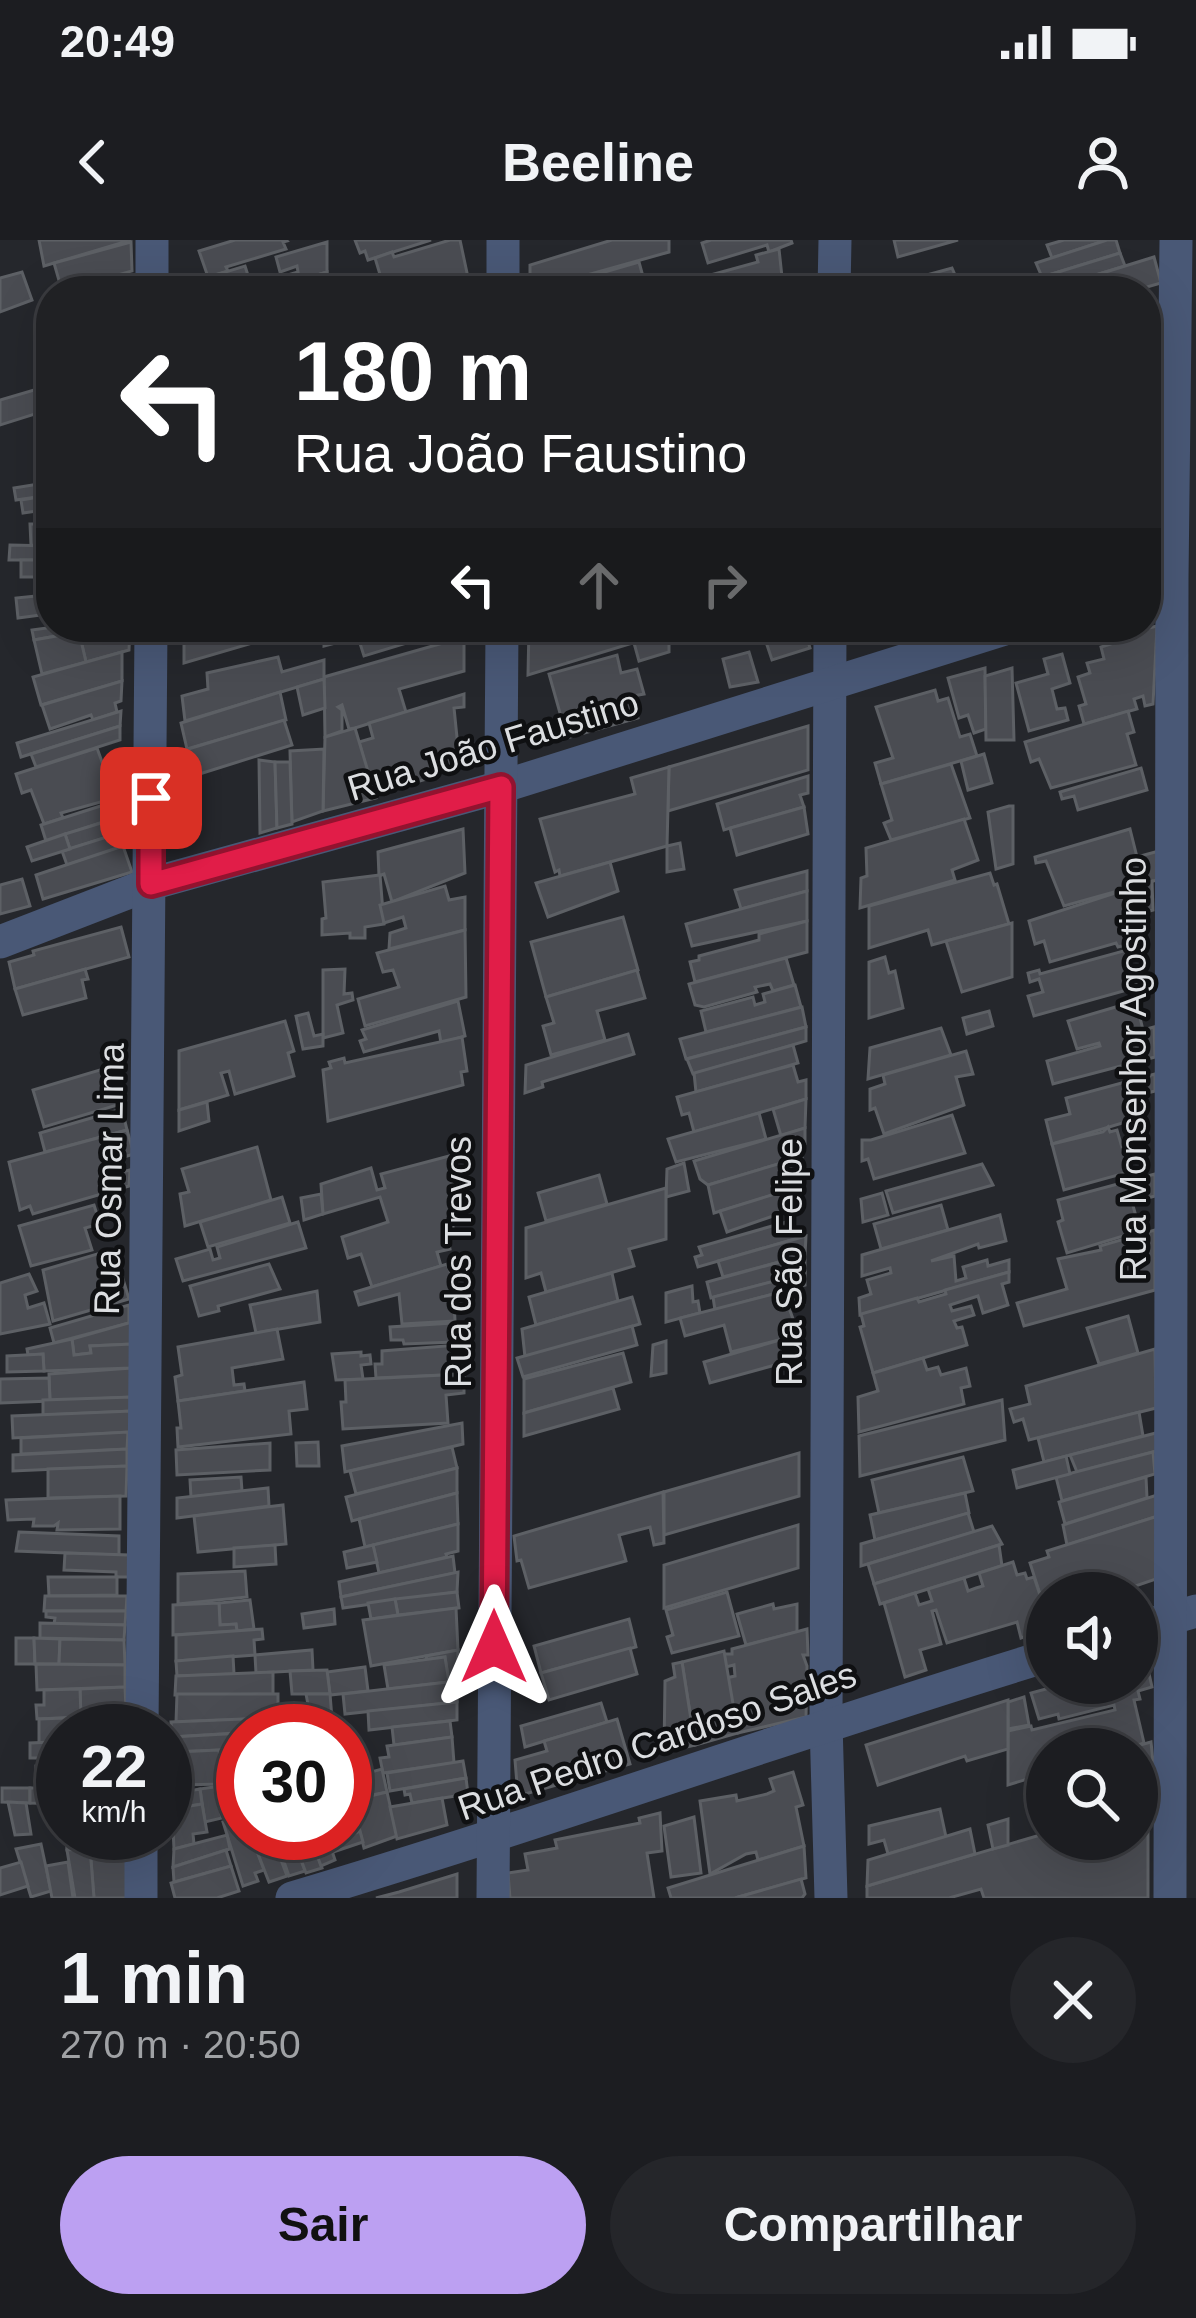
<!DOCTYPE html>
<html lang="pt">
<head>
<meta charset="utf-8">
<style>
	body { margin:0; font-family:Helvetica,sans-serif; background:#25262a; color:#f1f3f6; height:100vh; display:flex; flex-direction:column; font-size:45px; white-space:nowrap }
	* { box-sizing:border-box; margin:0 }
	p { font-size:39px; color:#a0a2a5 }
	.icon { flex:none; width:66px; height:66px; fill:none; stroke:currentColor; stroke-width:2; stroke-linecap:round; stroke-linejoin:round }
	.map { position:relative; height:1658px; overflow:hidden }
	.side { display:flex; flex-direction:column; background:#1c1d21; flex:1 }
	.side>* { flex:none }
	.banner { position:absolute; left:36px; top:36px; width:1125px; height:366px; border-radius:48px; box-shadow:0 12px 48px #0002,0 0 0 3px #3a3b3f; background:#202124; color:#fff; overflow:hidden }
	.fabs { position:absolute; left:1026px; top:1332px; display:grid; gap:24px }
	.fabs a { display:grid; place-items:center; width:132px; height:132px; border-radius:50%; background:#1c1d21; box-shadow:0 12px 48px #0002,0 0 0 3px #3a3b3f; font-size:60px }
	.speed { position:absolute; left:36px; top:1464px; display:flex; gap:24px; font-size:60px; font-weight:700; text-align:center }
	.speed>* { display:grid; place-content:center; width:156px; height:156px; border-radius:50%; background:#1c1d21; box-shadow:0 12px 48px #0002,0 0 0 3px #3a3b3f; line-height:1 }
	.speed small { font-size:30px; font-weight:400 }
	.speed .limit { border:18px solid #d22; background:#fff; color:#111 }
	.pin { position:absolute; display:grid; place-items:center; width:102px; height:102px; color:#fff; margin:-51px; border-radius:24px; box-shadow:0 6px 18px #0006 }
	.me { position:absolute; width:132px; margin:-66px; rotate:0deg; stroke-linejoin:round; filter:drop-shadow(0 0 9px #0008) }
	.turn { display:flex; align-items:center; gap:42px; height:252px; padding:0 60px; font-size:54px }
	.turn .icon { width:156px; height:156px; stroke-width:2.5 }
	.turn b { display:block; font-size:84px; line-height:102px }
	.lanes { display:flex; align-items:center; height:114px; padding:0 60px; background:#0003; justify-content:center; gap:60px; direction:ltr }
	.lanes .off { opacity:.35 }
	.round { display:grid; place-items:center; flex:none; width:126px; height:126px; border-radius:63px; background:#25262a }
	.overview { display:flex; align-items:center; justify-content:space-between; height:204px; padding:0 60px }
	h1 { font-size:72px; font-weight:700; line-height:90px }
	.button { display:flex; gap:24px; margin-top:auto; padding:24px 60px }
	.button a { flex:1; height:138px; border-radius:72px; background:#bca0f2; color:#111; font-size:48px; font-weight:700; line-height:138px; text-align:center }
	.button a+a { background:#25262a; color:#f1f3f6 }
	.status { display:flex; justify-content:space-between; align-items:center; height:84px; padding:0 60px; background:#1c1d21; direction:ltr }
	.status svg { height:33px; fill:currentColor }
	header { display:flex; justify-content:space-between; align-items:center; height:156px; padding:0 60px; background:#1c1d21; font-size:54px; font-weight:700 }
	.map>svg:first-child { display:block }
	.building { fill:#4a4c52; stroke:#5d6065; stroke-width:3 }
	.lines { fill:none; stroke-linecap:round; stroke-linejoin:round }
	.street { stroke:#495876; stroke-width:33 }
	.route-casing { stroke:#92132f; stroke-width:30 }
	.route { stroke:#e11d48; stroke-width:21 }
	.labels { text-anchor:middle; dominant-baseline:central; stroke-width:9; stroke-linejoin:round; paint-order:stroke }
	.street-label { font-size:36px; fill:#dcdee1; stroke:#0f1012 }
</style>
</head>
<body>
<div class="status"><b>20:49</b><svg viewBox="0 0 49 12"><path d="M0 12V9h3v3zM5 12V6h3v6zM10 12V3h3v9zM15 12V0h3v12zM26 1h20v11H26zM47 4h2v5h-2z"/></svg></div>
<header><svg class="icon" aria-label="back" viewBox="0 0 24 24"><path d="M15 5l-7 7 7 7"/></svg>Beeline<svg class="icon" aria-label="person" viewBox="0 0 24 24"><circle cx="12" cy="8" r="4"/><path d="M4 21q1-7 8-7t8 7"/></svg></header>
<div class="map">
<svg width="1196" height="1658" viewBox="0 0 1196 1658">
	<rect width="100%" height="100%" fill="#25272c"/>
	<g class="building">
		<path d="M39 0H131L44 26Z"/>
		<path d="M235 0H286L287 1 283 2 286 9 226 27 228 31 208 37 199 11Z"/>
		<path d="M355 0H431L368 20 365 11 360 13Z"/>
		<path d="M450 0H460L470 47 457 51H385L375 18 392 12 394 17Z"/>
		<path d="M612 0H669V12L530 51V25Z"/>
		<path d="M711 0H791L792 3 769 12 767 5 708 23 702 3Z"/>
		<path d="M894 0H958L898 17Z"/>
		<path d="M1064 0H1107L1052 18 1047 5Z"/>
		<path d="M1107 0H1116L1120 13 1042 37 1036 23Z"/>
		<path d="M131 2 132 31 62 51 54 23Z"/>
		<path d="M327 2V32L294 42 291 34 298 32 297 26 280 32 276 17Z"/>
		<path d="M779 9 782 37 734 51H701L699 44 716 39 714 34 758 22 756 15Z"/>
		<path d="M1120 13 1125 26 1046 50 1042 37Z"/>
		<path d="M1154 17 1161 43 1133 51H1102L1096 35Z"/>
		<path d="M639 22 645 44 620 51H539Z"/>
		<path d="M245 26 253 51H192L189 43Z"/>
		<path d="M952 28 962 51H892L890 45Z"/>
		<path d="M22 32 32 60 0 72V38Z"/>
		<path d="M327 32V51H279V46Z"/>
		<path d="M115 36 120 51H64Z"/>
		<path d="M785 37 788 48 809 43V51H734Z"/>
		<path d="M51 145V169L0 185V160Z"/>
		<path d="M51 242V255L16 260 14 248Z"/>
		<path d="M51 255V269L23 273 21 260Z"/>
		<path d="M49 269H51V306L31 305 30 284H50Z"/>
		<path d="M10 305 51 306V320H9Z"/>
		<rect x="21" y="320" width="30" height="17"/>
		<path d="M36 356H51V387H105L34 400 32 390 47 388 48 374 18 378 16 358Z"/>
		<path d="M1157 386 1153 464 1145 466 1143 456 1134 459 1137 469 1084 484 1079 466 1086 464 1078 437 1090 433 1087 423 1104 419 1101 407 1117 402 1115 396Z"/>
		<path d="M105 387H130L129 410 86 422 79 392Z"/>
		<path d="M229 387H295L297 390 184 423V395Z"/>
		<path d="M324 387H464V397L459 398 456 388 364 416 358 397 324 406Z"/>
		<path d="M529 387H623L625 394 649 387H669V392L528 435Z"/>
		<path d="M761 387H804L810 408 772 420Z"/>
		<path d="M79 392 86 422 42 434 34 400Z"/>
		<path d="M669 392V412L639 421 634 403Z"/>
		<path d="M464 397V431L399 449 406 472 355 488 349 489 342 465 338 467 342 470V491L325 497 324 437Z"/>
		<path d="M122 412V441L41 465 33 437Z"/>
		<path d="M749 412 758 442 730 447 723 419Z"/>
		<path d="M1062 414 1070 443 1052 449 1057 469 1065 468 1068 480 1029 491 1016 443 1048 434 1044 419Z"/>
		<path d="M617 415 621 433 637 429 644 454 633 456 638 478 567 498 549 434Z"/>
		<path d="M278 417 282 432 324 420V439L185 481 182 456 208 449 207 433Z"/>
		<path d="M985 428 986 489 974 493 968 475 959 478 948 438Z"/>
		<path d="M1012 428 1014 500H986L985 436Z"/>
		<path d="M324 439 325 468 303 475 297 447Z"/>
		<path d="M122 441 121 461 115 463 117 472 93 480 91 475 50 489 42 465Z"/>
		<path d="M935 450 938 461 948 458 960 497 970 494 977 516 881 544 875 523 893 518 876 467Z"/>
		<path d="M280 452 286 480 187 509 181 483Z"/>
		<path d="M464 454V467L454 468 460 527 426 530 427 539 399 547 397 541 372 548 359 502 373 498 369 483Z"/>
		<path d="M121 471 120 486 21 517 17 503Z"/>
		<path d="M1128 471 1134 492 1127 494 1136 525 1051 548 1039 519 1031 522 1025 502Z"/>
		<path d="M284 480 292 505 193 536 185 510Z"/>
		<path d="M120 486V500L36 527 31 514Z"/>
		<path d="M808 486V530L668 571 669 527Z"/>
		<path d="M355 488 376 558 323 571 325 497Z"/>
		<path d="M97 508 115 558 61 573 63 578 44 584 31 550 22 553 16 534Z"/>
		<path d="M324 509 323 571 292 582 290 511Z"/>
		<path d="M984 514 992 543 968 550 961 521Z"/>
		<path d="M259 520 275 522 277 588 260 593Z"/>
		<path d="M275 522H290L292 584 277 588Z"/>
		<path d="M951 524 970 578 891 600 884 583 892 580 881 544Z"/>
		<path d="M669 527 667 606 560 636 559 630 555 632 540 579 635 554 631 538Z"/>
		<path d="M1141 528 1147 550 1078 570 1074 556 1062 559 1060 552Z"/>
		<path d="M808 536V553L800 555 804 567 724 590 717 564Z"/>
		<path d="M110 563 115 578 46 601 41 585Z"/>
		<path d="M1009 566H1013V624L996 629 988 572Z"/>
		<path d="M804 567 808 594 737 615 730 588Z"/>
		<path d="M127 575 126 591 70 609 65 594Z"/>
		<path d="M964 579 978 620 952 630 955 640 860 668 861 638 867 636 866 608Z"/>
		<path d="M463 589 465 633 392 662 384 634 379 636 378 612Z"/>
		<path d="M1130 589 1137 617 1159 611 1161 639 1064 666 1046 621 1036 623 1035 617Z"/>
		<path d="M126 591V606L67 625 62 611Z"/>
		<path d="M65 594 70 609 32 621 27 607Z"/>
		<path d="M680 603 684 629 667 632V606Z"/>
		<path d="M123 606 132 632 43 659 36 635Z"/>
		<path d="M610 622 618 651 548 677 536 643Z"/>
		<path d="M807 631V651L741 669 735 650Z"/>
		<path d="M990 633 994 645 997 644 1009 684 932 705 928 690 869 708V666Z"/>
		<path d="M380 635 384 684 365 687V698H350V693L322 695V679L326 678 323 642Z"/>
		<path d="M22 639 30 666 0 674V645Z"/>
		<path d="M1152 641 1153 670 1127 677 1134 703 1118 707 1116 703 1050 722 1044 701 1035 704 1029 681Z"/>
		<path d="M445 646 449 660 465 657V690L389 709 390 693 406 688 403 677 384 683 380 665Z"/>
		<path d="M807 651V681L692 706 686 684Z"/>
		<path d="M623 677 638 730 546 757 531 702Z"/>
		<path d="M807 681V712L695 742 690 722 699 720V716L759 700V694Z"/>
		<path d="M1012 683V737L962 752 946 701Z"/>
		<path d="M121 687 129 717 15 749 9 722 34 715 33 711Z"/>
		<path d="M465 690 466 757 365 786 358 759 399 747 393 730 383 732 377 713Z"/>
		<path d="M1127 710 1138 747 1034 776 1028 756 1043 752 1039 739 1030 742 1028 733 1039 730 1040 734Z"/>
		<path d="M885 717 889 733 895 731 903 768 869 778V722Z"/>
		<path d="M786 718 794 745 773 751 770 744 755 747 757 752 704 767 695 765 689 744Z"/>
		<path d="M85 729 88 739 82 740 86 758 23 775 15 749Z"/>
		<path d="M345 729 344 754 352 753 353 760 337 765 343 793 323 798V730Z"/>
		<path d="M637 730 645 758 597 771 605 800 551 815 543 786 554 783 546 757Z"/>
		<path d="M795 745 801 767 706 792 701 771 753 757 755 765 765 762 763 754Z"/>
		<path d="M458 761 465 796 441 803 439 791 364 812 360 801 366 799 362 790Z"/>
		<path d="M1136 761 1143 790 1154 787 1155 817 1053 844 1047 821 1100 806 1099 803 1077 809 1068 781Z"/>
		<path d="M802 767 806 787 686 819 680 799Z"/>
		<path d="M989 771 993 786 967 794 963 778Z"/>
		<path d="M308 773 314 796 323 794V806L303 809 296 776Z"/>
		<path d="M285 781 294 811 288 813 294 836 235 854 229 831 221 833 228 855 179 870V811Z"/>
		<path d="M806 787V801L693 834 687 819Z"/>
		<path d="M941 788 951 815 868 839 870 808Z"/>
		<path d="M628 794 634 814 542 842 543 847 525 853 526 825Z"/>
		<path d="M462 797 467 831 461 832 463 845 328 881 323 830 331 828 329 822 344 818 345 823Z"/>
		<path d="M793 805 798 823 696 852 694 833Z"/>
		<path d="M966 811 973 834 956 837 964 865 884 894 875 868 870 870V849L885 844 883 835Z"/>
		<path d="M793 825 798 842 806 840V859L694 892 689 873 682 875 677 857Z"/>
		<path d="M113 826 124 863 44 887 33 850Z"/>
		<path d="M1155 834V851L1131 857 1136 879 1052 904 1046 880 1070 874 1066 858Z"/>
		<path d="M806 859 805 888 781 896 773 869Z"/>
		<path d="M207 862 209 881 179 891V870Z"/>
		<path d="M122 869 127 890 45 912 40 893Z"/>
		<path d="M759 873 766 899 676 922 668 899Z"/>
		<path d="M952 875 965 913 874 939 868 919 862 921V900H871Z"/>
		<path d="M1108 887 1110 892 1117 890 1129 932 1064 950 1052 904 1103 892Z"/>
		<path d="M805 888V904L799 906 802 917 708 945 700 939 694 921Z"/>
		<path d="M127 890 134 914 107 922 110 935 130 930 129 946 33 974 30 966 20 970 9 922Z"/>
		<path d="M257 907 271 960 185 986 180 954 189 952 182 929Z"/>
		<path d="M453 915V996L448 998 450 1009 437 1012 441 1026 372 1047 361 1014 348 1018 342 997 388 982 380 957 323 974 321 944 371 928 377 950 385 948 381 934Z"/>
		<path d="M788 921 796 948 714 973 708 945Z"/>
		<path d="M684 923 689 951 666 957 667 929Z"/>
		<path d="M982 924 993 945 893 973 886 951Z"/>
		<path d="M1155 934V956L1132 962 1140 991 1067 1013 1058 982 1063 980 1058 960Z"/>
		<path d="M599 935 607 964 546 981 538 953Z"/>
		<path d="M666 948V999L629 1009 634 1026 546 1052 541 1033 526 1038V988Z"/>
		<path d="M794 948 799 967 727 992 720 971Z"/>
		<path d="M882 953 888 975 863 982 861 959Z"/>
		<path d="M321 954 323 974 304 980 301 958Z"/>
		<path d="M282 957 290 983 208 1007 200 982Z"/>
		<path d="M94 965 100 984 85 988 92 1010 31 1026 19 986Z"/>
		<path d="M941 965 948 990 881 1009 874 984Z"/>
		<path d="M1000 975 1006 1001 979 1008 978 1004 931 1021 954 1016 956 1041 966 1038 963 1027 987 1020 988 1026 1009 1020V1032L860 1075 859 1058 871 1054 867 1040 891 1033 890 1028 862 1036V1015Z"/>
		<path d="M793 980 798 998 698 1027 695 1017 702 1015 699 1007Z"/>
		<path d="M298 982 306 1008 183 1041 176 1019 210 1009 213 1020 220 1018 217 1007Z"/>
		<path d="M1155 990V1050L1024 1086 1017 1063 1067 1049 1058 1019 1101 1010 1100 1006Z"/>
		<path d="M806 996 805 1015 723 1037 718 1021Z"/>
		<path d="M114 1009 129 1059 53 1081 43 1030Z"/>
		<path d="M805 1015V1033L711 1058 707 1042Z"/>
		<path d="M269 1024 280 1049 218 1066 219 1071 199 1076 190 1046Z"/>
		<path d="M447 1024 453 1039 455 1081 402 1084 399 1054 359 1065 355 1052Z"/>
		<path d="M1009 1032V1042L1002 1044 1008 1065 983 1073 978 1056 950 1065 952 1071 971 1066 974 1075 954 1081 957 1088 962 1087 967 1105 873 1133 860 1087 864 1086 861 1074 917 1058 919 1062 946 1054 945 1050Z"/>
		<path d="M612 1033 618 1061 536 1085 529 1057Z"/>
		<path d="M805 1033V1045L715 1070 713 1057Z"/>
		<path d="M29 1034 37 1051 25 1055 28 1068 44 1063 50 1084 0 1094V1043Z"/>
		<path d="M692 1046 693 1062 698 1061 700 1073 666 1082V1053Z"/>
		<path d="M801 1047 804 1064 789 1068 799 1095 731 1112 724 1085 685 1096 680 1078Z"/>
		<path d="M317 1051 320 1082 256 1093 250 1065Z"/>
		<path d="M632 1057 640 1084 525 1117 522 1089Z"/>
		<path d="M129 1065V1083L54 1103 50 1088Z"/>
		<path d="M1128 1076 1138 1113 1099 1124 1087 1088Z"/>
		<path d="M132 1082V1104L90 1106 91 1113 74 1115 72 1099Z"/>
		<path d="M453 1083 454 1102 404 1104 403 1100H391L390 1087Z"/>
		<path d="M632 1086 637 1105 523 1137 517 1118Z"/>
		<path d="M277 1089 283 1119 232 1128 234 1145 244 1144 245 1151 178 1161 175 1137 182 1135 178 1107Z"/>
		<path d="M797 1095V1119L710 1143 704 1122Z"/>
		<path d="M72 1099 74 1115 91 1113 90 1106 132 1104V1128L44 1131 43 1114 28 1115 27 1109Z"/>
		<path d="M666 1101V1133L651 1136 653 1105Z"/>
		<path d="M458 1105 459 1119H464V1134L376 1138 375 1124H382V1111Z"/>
		<path d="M1155 1109 1156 1168 1029 1200 1023 1179 1014 1182 1010 1169 1030 1164 1026 1146Z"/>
		<path d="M361 1112V1116L370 1115 371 1124 361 1125 363 1139 336 1140 332 1114Z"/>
		<path d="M623 1113 631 1142 524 1173V1139Z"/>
		<path d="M43 1114 44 1131 7 1132V1116Z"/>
		<path d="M923 1118 927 1130 938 1127 941 1135 966 1128 970 1146 961 1148 964 1164 859 1192 858 1157 878 1151 873 1133Z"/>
		<path d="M132 1128V1157L50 1161 49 1134Z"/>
		<path d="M464 1134V1153L446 1155 448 1183 343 1189 341 1162H346L345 1140Z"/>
		<path d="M49 1138 50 1161 0 1163V1139Z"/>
		<path d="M304 1142 307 1169 289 1171 291 1194 178 1207 177 1188H181L178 1161Z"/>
		<path d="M613 1148 619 1169 524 1196V1173Z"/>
		<path d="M132 1157V1171L43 1175V1160Z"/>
		<path d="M1002 1160 1005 1200 860 1236 859 1196Z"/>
		<path d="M132 1171V1192L13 1198 12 1176Z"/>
		<path d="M1139 1172 1143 1196 1044 1222 1038 1198Z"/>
		<path d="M462 1183 463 1204 345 1232 342 1206Z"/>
		<path d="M128 1192 127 1209 21 1214V1198Z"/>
		<path d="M1156 1193 1157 1211 1077 1232 1070 1215Z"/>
		<path d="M318 1202 319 1226H297L296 1203Z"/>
		<path d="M270 1203V1230L177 1235 176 1210Z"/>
		<path d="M452 1207 457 1228 356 1254 350 1231Z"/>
		<path d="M127 1209V1226L13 1231V1215Z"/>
		<path d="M1153 1212 1155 1234 1062 1261 1056 1237Z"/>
		<path d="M799 1213V1256L664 1295V1252Z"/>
		<path d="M1066 1216 1070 1234 1017 1248 1013 1230Z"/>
		<path d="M963 1217 973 1251 879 1273 872 1240Z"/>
		<path d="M127 1226 126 1256 48 1258V1229Z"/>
		<path d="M457 1228V1253L352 1281 346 1257Z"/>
		<path d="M241 1237 242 1251 191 1257 190 1240Z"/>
		<path d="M1146 1237 1147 1258 1065 1284 1059 1262Z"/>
		<path d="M268 1248 269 1266 177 1278V1258Z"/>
		<path d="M663 1252 664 1303 654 1305 650 1287 619 1295 626 1321 529 1348 521 1320 517 1321 514 1296Z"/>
		<path d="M457 1253 458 1284 365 1307 359 1279Z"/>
		<path d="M965 1253 969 1273 875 1300 870 1275Z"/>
		<path d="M1157 1255 1158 1276 1067 1305 1063 1285Z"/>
		<path d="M120 1256V1289L57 1290 58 1283 54 1286H33L34 1279 8 1280 6 1260Z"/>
		<path d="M283 1265 286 1304 198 1312 194 1276Z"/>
		<path d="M968 1273 974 1292 861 1326V1304Z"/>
		<path d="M1158 1276 1159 1338 1115 1353H1047V1376L1030 1323 1049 1317 1047 1311Z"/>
		<path d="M458 1284V1311L446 1314 447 1317 379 1333 373 1305Z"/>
		<path d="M798 1285V1328L664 1368V1325Z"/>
		<path d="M992 1286 1002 1304 874 1344 868 1324Z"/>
		<path d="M19 1292 119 1296V1315L16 1311Z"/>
		<path d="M275 1305 276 1324 234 1327V1308Z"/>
		<path d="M373 1305 377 1322 347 1328 344 1312Z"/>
		<path d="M999 1305 1002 1326 880 1364 874 1344Z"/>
		<path d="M65 1313 129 1315V1337H116V1332L64 1330Z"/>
		<path d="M453 1316 455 1333 341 1357 339 1342Z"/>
		<path d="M1013 1322 1017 1335 1025 1333 1027 1339 1034 1337 1047 1376V1389L1021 1398 1017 1382 947 1403 936 1370 932 1371 941 1404 920 1410 926 1430 905 1437 884 1363 915 1353 919 1365 932 1361 928 1349 964 1338 968 1351 976 1348 983 1346 979 1333Z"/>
		<path d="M245 1331 247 1357 178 1364V1334Z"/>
		<path d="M458 1332 457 1352 343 1368 341 1357Z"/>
		<path d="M48 1337H117V1355L49 1356Z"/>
		<path d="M457 1352 459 1368 398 1375 395 1359Z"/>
		<path d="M727 1352 739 1396 672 1413 667 1397 673 1395 666 1370Z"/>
		<path d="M45 1356H127L126 1371H44Z"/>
		<path d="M395 1359 398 1375 371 1379 368 1363Z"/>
		<path d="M250 1360 254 1389 237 1391 236 1384 220 1385 219 1363Z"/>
		<path d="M219 1363 220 1385 236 1384 237 1391 173 1395V1365Z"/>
		<path d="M773 1364 774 1369 797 1364V1392L746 1405 737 1374Z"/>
		<path d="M456 1368 458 1410 371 1426 363 1380Z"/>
		<path d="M334 1369 335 1384 304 1388 302 1374Z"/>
		<path d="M46 1371H126L125 1385 54 1384 55 1378 46 1377Z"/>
		<path d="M629 1379 636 1407 541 1433 534 1406Z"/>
		<path d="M40 1383 125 1385 124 1400 40 1398Z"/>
		<path d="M262 1389 263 1399 254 1400 255 1415 176 1421V1395Z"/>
		<path d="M807 1389 808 1415H803L807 1426 806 1477 738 1493 726 1438 735 1436 734 1425 726 1427 724 1414H732V1409Z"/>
		<path d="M16 1398H34L35 1424H16Z"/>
		<path d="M34 1398 60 1399 59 1424H35Z"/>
		<path d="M60 1399 124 1400 125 1425 59 1424Z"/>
		<path d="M630 1408 637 1434 549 1460 541 1433Z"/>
		<path d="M312 1410 313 1430 256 1433 255 1415Z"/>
		<path d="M458 1410 457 1437H448L445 1417 427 1420 426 1416Z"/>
		<path d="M724 1411 738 1493 695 1505 682 1422Z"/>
		<path d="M233 1416 234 1434 177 1436 176 1421Z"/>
		<path d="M445 1417 449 1442 388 1449 384 1425Z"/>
		<path d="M1146 1420 1152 1447 1138 1451 1140 1459 1134 1460 1144 1503 1126 1509H1047V1533L1008 1545V1491L1031 1486 1032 1490 1115 1470 1114 1465 1059 1479 1058 1474 1039 1479 1031 1453 1068 1443H1137V1423Z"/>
		<path d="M682 1422 695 1505 664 1512 665 1441 675 1437 673 1424Z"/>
		<path d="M36 1424 125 1425V1447L37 1450Z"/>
		<path d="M365 1427 368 1451 330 1455 327 1432Z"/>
		<path d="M327 1430 330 1454H292L290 1431Z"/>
		<path d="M273 1432V1454L175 1455 176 1436Z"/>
		<path d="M457 1441V1462L345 1474 343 1454Z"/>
		<path d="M125 1447 126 1470H108V1477H81L80 1449Z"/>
		<path d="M80 1449 81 1477 37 1479 36 1465H44V1450Z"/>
		<path d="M177 1454H278V1478L176 1482Z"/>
		<path d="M306 1454H330L333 1491H313Z"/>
		<path d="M1024 1457 1029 1485 1008 1489V1462Z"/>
		<path d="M1008 1460V1509L967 1521 965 1516 878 1545 866 1505Z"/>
		<path d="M457 1462V1480L369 1490 368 1471Z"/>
		<path d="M601 1463 607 1482 525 1507 521 1486Z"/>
		<path d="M121 1476V1491H63V1502L39 1503V1479Z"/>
		<path d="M269 1478 270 1491 172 1497 171 1482Z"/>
		<path d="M617 1479 630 1524 518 1556 515 1520 547 1511 544 1501Z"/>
		<path d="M450 1481 452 1497 394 1505 392 1487Z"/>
		<path d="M243 1493V1509L173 1512 172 1497Z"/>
		<path d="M452 1497 454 1523 383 1533 380 1518 389 1517 387 1506Z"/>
		<path d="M53 1502H63V1525L46 1526 45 1518H30V1503Z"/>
		<path d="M1151 1502 1154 1532 1137 1537V1509H1126Z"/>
		<path d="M219 1510 223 1544 178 1545 177 1512Z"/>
		<path d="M463 1521 466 1538 390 1551 387 1533Z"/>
		<path d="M54 1525H63V1548H36V1526Z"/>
		<path d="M382 1529 387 1552 372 1555 367 1533Z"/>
		<path d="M793 1532 803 1565 796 1567 804 1606 758 1620 756 1612 746 1614 710 1634 700 1561 736 1555 737 1561 767 1554 774 1551 770 1539Z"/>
		<path d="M1149 1534 1156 1561 1137 1567V1537Z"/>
		<path d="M466 1538 468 1554 412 1563 410 1554 405 1555 404 1549Z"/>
		<path d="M232 1543 243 1574 235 1578 230 1565 220 1569 214 1547Z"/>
		<path d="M214 1547 222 1578 205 1582 200 1549Z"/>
		<path d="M2 1548H30V1563L2 1562Z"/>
		<path d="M30 1548H63V1564L30 1563Z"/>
		<path d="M200 1549 202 1564 172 1569 171 1554Z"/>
		<path d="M387 1552 397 1596 364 1608 354 1568 368 1565 366 1557Z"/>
		<path d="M442 1558 447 1585 397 1599 390 1567Z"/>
		<path d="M8 1562 26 1563 31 1594 15 1595Z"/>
		<path d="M202 1564 207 1592 193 1594 194 1604 174 1609 172 1569Z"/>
		<path d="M1148 1564V1658H984L981 1649 949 1658H867V1646L1047 1593V1599H1137V1567Z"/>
		<path d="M940 1569 946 1597 888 1614 884 1600 869 1604V1586Z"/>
		<path d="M660 1573 662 1611 647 1613 654 1658H510L508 1633 528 1630 525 1614 557 1608 555 1600 640 1583 639 1578Z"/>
		<path d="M243 1575V1593H250L264 1630 255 1633 258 1641 243 1646 223 1582Z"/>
		<path d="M694 1577 701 1633 671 1637 664 1586Z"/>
		<path d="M1008 1579V1605L993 1609 988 1585Z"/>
		<path d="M970 1589 975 1614 867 1646 868 1620Z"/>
		<path d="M360 1591 363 1602 333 1612 326 1593H344L346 1597Z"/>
		<path d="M66 1593H122V1606L67 1610Z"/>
		<path d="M250 1593H271L287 1636 269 1642Z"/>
		<path d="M274 1593H291L305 1631 289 1636Z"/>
		<path d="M291 1593H309L322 1628 306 1633Z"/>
		<path d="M309 1593H326L335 1620 321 1626Z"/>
		<path d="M227 1595 230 1609 173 1627 174 1609Z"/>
		<path d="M41 1604 51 1651 31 1657 16 1609Z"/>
		<path d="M128 1605V1658H94L90 1608Z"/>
		<path d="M804 1606 806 1638 735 1658H671L668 1648Z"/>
		<path d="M90 1608 94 1658H75L67 1610Z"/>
		<path d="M226 1610 231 1626 174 1642 173 1627Z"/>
		<path d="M21 1622 28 1646 0 1655V1628Z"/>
		<path d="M68 1622 73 1658H52L46 1626Z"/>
		<path d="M231 1626 239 1651 217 1658H175L171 1643Z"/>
		<path d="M457 1634V1658H376L399 1652Z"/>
		<path d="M801 1639 805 1654 802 1658H735Z"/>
	</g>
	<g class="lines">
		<g class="street">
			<path d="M152 51V0"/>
			<path d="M503 51V0"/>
			<path d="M834 51 835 0"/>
			<path d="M830 387 826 1483 831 1658"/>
			<path d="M0 702 150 644 501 547 1011 387"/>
			<path d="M1137 1388 1196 1371"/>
			<path d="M142 1491 151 387"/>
			<path d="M141 1658V1593"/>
			<path d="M292 1658C545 1583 794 1493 1047 1416"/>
			<path d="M493 1658 502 387"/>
			<path d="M1170 1658 1172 339 1176 0"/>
		</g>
	</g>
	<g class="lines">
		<g class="route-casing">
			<path id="route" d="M151 558V644L501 547 494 1407"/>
		</g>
		<use href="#route" class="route"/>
	</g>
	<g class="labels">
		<g class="street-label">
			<text transform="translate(493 505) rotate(-17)">Rua João Faustino</text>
			<text transform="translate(1133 829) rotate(-90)">Rua Monsenhor Agostinho</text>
			<text transform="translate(109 939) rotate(-89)">Rua Osmar Lima</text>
			<text transform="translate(458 1022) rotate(-90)">Rua dos Trevos</text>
			<text transform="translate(789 1022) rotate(-90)">Rua São Felipe</text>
			<text transform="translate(657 1501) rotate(-19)">Rua Pedro Cardoso Sales</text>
		</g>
	</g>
</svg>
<div class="fabs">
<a><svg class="icon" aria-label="sound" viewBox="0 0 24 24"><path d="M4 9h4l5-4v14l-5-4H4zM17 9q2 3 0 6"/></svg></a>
<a><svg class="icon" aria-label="search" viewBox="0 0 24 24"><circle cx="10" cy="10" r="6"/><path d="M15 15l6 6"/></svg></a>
</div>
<div class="speed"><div>22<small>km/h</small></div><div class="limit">30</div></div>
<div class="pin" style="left:151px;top:558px;background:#d93025"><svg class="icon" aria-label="arrive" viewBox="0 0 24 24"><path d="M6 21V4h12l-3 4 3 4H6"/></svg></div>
<svg class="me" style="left:494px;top:1407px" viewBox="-20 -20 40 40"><path d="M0-17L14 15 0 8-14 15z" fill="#e11d48" stroke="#fff" stroke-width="4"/></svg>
<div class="banner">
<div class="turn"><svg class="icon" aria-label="left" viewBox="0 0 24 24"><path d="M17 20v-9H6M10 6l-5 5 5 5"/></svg><div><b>180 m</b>Rua João Faustino</div></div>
<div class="lanes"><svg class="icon" aria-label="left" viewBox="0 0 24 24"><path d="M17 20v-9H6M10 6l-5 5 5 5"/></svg><svg class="icon off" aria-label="ahead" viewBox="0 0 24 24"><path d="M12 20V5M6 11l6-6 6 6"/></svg><svg class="icon off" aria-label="right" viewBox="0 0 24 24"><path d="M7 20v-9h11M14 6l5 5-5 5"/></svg></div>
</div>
</div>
<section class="side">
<div class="overview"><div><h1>1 min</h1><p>270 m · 20:50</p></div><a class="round"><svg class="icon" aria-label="close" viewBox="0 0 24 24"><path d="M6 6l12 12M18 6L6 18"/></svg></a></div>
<div class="button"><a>Sair</a><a>Compartilhar</a></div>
</section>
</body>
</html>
